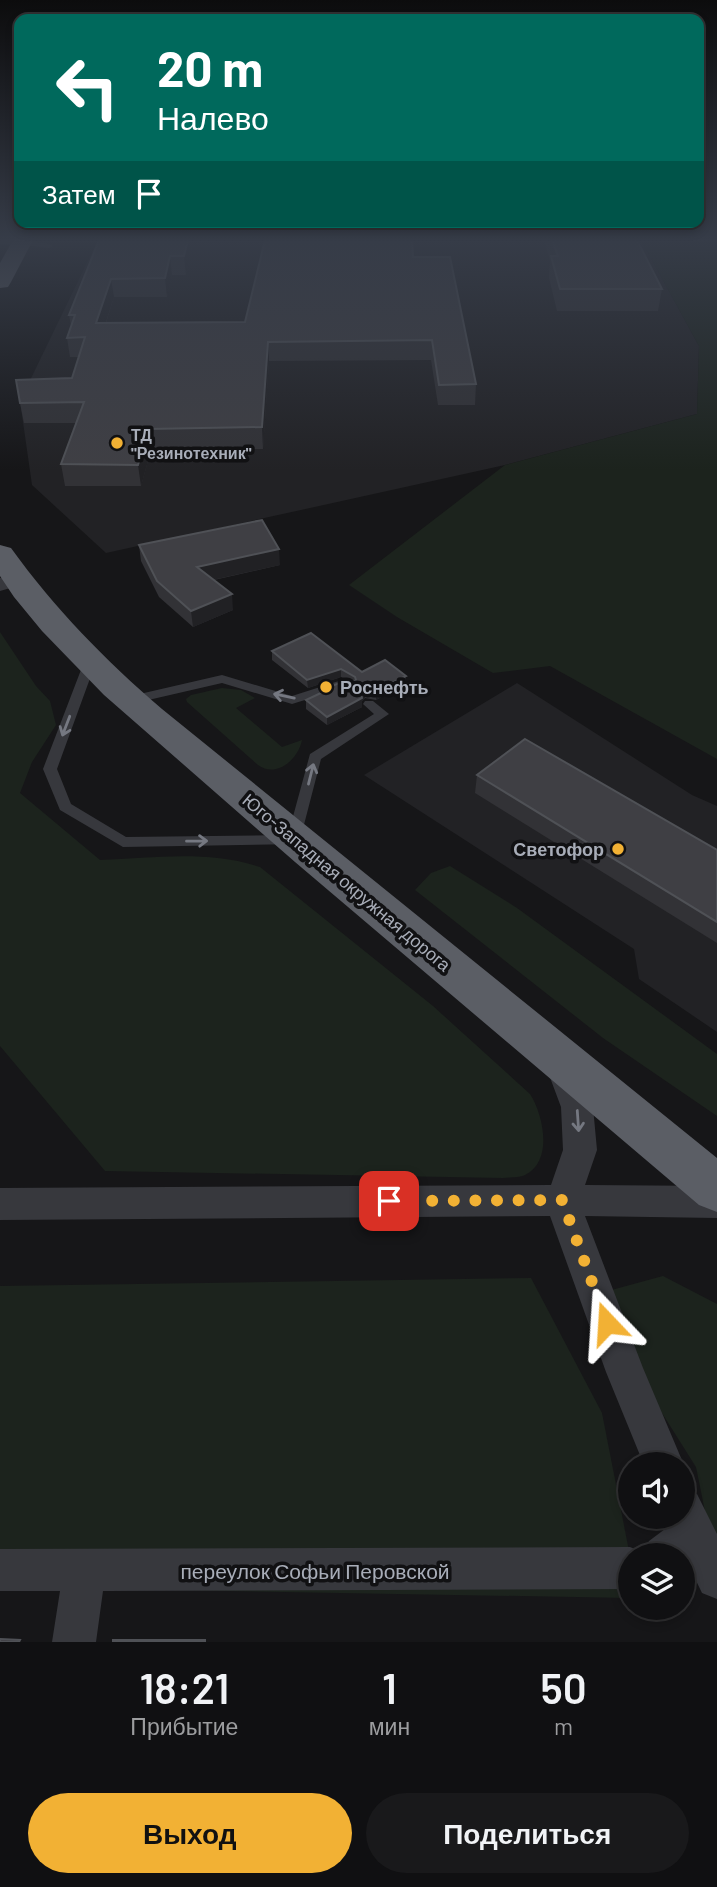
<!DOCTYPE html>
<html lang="ru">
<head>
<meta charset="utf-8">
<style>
	body { margin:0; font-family:Barlow,sans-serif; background:#19191b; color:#f1f3f6; height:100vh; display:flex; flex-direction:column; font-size:26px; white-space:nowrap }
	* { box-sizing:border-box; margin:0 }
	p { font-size:23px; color:#9c9d9f }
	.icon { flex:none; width:38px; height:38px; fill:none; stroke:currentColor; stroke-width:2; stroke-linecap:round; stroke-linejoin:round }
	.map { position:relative; height:1642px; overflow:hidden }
	.panel { display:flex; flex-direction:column; background:#101012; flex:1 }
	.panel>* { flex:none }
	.guide { position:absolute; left:14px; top:14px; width:690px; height:214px; border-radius:14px; box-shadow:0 4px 10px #0003,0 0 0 2px #303032; background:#00695c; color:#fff; overflow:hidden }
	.tools { position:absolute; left:618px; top:1452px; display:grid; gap:14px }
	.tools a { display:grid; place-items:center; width:77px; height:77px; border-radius:50%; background:#101012; box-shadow:0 4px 10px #0003,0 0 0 2px #303032; font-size:35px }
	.pin { position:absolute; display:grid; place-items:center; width:60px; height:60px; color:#fff; margin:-30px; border-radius:14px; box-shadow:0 4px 10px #0006 }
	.me { position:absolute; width:77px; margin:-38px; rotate:340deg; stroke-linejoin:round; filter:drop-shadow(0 0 5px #0008) }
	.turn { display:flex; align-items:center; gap:24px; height:147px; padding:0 28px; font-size:32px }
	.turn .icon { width:91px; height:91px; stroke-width:2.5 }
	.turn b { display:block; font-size:49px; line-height:60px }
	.then { display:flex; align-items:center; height:66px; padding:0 28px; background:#0003; gap:14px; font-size:26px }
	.eta { display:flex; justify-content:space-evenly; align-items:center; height:119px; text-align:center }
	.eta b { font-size:42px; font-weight:600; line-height:49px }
	.button { display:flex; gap:14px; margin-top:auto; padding:14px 28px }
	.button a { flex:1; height:80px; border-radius:42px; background:#f2b134; color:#111; font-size:28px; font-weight:600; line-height:80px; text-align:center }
	.button a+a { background:#19191b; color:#f1f3f6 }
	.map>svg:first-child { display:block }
	.built { fill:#222225 }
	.green { fill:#1c231d }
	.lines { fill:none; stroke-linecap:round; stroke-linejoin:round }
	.service { fill:#37383d; fill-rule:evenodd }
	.minor { fill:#37383d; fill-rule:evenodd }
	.trunk { fill:#5b5e65; fill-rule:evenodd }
	.wall { fill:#323236; fill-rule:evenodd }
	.shaded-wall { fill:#212124 }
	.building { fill:#3f3f44; stroke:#4f5156; stroke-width:2 }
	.oneway { stroke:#757881 }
	.route { stroke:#f2b134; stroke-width:12; stroke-dasharray:0 21.6 }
	.poi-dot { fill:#f2b134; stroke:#111113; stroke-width:2.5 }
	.labels { text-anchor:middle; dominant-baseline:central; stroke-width:7; stroke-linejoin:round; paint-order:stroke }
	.far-poi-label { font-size:16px; font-weight:bold; fill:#a8adb8; stroke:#111113; text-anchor:start }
	.poi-label { font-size:18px; font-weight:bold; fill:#a8adb8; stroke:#111113; text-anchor:start }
	.street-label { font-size:18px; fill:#a8adb8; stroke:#111113 }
	.near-street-label { font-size:21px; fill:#a8adb8; stroke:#111113 }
</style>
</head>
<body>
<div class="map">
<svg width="717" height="1642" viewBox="0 0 717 1642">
	<rect width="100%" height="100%" fill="#161618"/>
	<g class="built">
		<path d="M98 240H641L699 346 697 414 505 465 106 553 32 485 20 401Z"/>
		<path d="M517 683 692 795 717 806V1032L639 979 634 949 364 775Z"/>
	</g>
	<g class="green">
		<path d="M641 240H717V759L550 666 493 673 397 617 349 585 505 465 697 414 699 346Z"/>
		<path d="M0 632 36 686 50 701 56 725 32 762 20 793 100 860C154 858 208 850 260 867L433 1006 530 1094C543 1114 554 1161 525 1175 519 1178 509 1177 503 1178L105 1171 0 1046Z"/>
		<path d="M222 688 241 690 255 698 236 708 282 747 302 740C299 758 277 779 258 765L187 702 186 699 191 695Z"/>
		<path d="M450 866 517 908 717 1054V1116L603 1038 415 890 431 873Z"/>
		<path d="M663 1276 717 1304V1570L696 1467 628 1359 608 1291Z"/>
		<path d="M531 1278 602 1413 630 1556V1598L0 1587V1286Z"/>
	</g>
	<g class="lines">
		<g class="service">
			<path d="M21 240 49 244 53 246 49 248 18 244V240Z"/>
			<path d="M90 658 96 662 57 769 71 804 126 837 288 835 310 754 374 714 363 704 365 701H373L389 714 321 759 299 844 123 847 60 810 43 769 84 662Z"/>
			<path d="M222 675 292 696 342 680 354 688 348 692 340 689 292 704 222 683 131 704 125 700 131 696Z"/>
		</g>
		<g class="minor">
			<path d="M0 240H26L28 242 21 246 0 244Z"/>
			<path d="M17 574 24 576 28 580 24 584 0 591V578Z"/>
			<path d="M561 1051 572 1055 593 1107 597 1150 585 1185 717 1186V1218L585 1216 643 1368 684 1465 682 1469V1465H644L606 1372 550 1216 0 1220V1188L551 1185 563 1150 561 1107 545 1064 550 1055Z"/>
			<path d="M682 1489 697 1494 717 1534V1599L702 1593 688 1564 682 1568V1556H630V1589L103 1591 96 1642H52L60 1591H0V1549L630 1547 644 1553 649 1541 669 1526 665 1517H682Z"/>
		</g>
		<g class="trunk">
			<path d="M13 240H33L11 282 8 287 0 288V263Z"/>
			<path d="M0 545 11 548C55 609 105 660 162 709L717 1158V1212L699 1205 295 862 104 695 42 631 14 597 0 576Z"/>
		</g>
	</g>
	<g class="wall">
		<path d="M99 240H412L413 257 476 384 475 405H438L431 360 269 361 263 449 151 450 141 486H65L61 464 77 423H24L20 403 72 378 79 357H70L67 338 71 326 69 315ZM193 242H265L245 322 106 323 114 297H167L172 275H186Z"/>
		<path d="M544 240H637L662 289 658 311H557L549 278 550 261Z"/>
		<path d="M139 545 280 565 214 580 233 610 193 627 159 597 141 561Z"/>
		<path d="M272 651 362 672 406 676V684L376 700 365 698 362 701V707L327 725 306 709V700L320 693V690L349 686 352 684 341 677 308 688 272 660Z"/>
		<path d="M477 775 717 850V943L475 793Z"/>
	</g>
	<g class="shaded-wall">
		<path d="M188 240H192L193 242 186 275 184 256Z"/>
		<path d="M170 256 172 275 167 297 165 278Z"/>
		<path d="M111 279 114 297 99 343 96 323Z"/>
		<path d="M268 342 269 361 263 449 262 427Z"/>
		<path d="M148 429 151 450 141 486 138 465Z"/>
		<path d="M279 549 280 565 199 583 197 567Z"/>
		<path d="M232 594 233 610 193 627 191 611Z"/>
		<path d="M341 669V677L308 688 307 680Z"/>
		<path d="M406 676V684L376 700V691Z"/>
		<path d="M365 690V698L362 701V707L327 725V717L361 694Z"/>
	</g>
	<g class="building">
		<path d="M99 240H188L184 256H170L165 278 111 279 96 323 245 322 265 240H412L413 257H450L476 384 439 385 432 340 268 342 262 427 148 429 138 465 61 464 84 402 20 403 16 380 72 378 85 337 67 338 75 315H69Z"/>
		<path d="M552 240H637L662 289H560L551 256H558Z"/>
		<path d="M262 520 279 549 197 567 232 594 191 611 157 581 139 545Z"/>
		<path d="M311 633 362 672 385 660 406 676 376 691 365 690 361 694 362 698 327 717 306 700 323 692 320 690 340 683 349 686 356 680 355 677 341 669 307 680 272 651Z"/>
		<path d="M525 739 717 850V922L477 775Z"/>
		<path d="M0 1639 20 1640 19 1642H0Z"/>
		<rect x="113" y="1640" width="92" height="2"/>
	</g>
	<defs><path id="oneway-shaft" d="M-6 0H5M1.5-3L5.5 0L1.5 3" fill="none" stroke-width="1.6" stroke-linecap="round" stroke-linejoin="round" transform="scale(1.75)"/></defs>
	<g class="oneway">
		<use href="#oneway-shaft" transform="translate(284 696) rotate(-168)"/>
		<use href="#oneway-shaft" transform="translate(66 726) rotate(111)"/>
		<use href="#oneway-shaft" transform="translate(311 774) rotate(-76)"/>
		<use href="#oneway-shaft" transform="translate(197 841) rotate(-1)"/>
		<use href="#oneway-shaft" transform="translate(578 1121) rotate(86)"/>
	</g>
	<linearGradient id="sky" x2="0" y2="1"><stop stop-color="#0c0c0d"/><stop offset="0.51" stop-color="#363c48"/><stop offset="1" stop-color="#363c48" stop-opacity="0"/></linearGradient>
	<rect width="717" height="470" fill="url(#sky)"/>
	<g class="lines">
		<path class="route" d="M389 1201 562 1200 607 1323"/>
	</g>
	<g class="poi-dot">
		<circle cx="117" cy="443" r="7"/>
		<circle cx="326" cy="687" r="7"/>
		<circle cx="618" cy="849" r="7"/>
	</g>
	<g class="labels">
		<g class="far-poi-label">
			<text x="131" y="434">ТД<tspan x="131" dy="18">"Резинотехник"</tspan></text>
		</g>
		<g class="poi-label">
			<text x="340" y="687">Роснефть</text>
			<text x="604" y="849" text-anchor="end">Светофор</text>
		</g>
		<g class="street-label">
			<text transform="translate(347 882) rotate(40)">Юго-Западная окружная дорога</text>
		</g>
		<g class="near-street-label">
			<text x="315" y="1570">переулок Софьи Перовской</text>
		</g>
	</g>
</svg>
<div class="tools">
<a><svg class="icon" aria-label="sound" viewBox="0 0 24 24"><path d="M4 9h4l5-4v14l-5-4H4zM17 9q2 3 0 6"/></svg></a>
<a><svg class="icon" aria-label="layers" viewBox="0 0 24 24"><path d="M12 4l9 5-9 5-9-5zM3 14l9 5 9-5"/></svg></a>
</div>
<div class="pin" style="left:389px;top:1201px;background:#d93025"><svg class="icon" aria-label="arrive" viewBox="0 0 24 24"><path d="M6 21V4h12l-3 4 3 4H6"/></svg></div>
<svg class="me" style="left:607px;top:1323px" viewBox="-20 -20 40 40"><path d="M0-17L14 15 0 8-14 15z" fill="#f2b134" stroke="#fff" stroke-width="4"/></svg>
<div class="guide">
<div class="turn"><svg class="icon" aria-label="left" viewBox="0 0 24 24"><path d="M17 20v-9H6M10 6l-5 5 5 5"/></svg><div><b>20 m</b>Налево</div></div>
<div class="then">Затем<svg class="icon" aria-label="arrive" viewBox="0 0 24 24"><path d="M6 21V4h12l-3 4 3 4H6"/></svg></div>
</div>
</div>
<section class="panel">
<div class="eta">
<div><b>18:21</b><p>Прибытие</p></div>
<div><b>1</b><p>мин</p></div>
<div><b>50</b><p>m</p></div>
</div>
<div class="button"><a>Выход</a><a>Поделиться</a></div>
</section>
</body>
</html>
